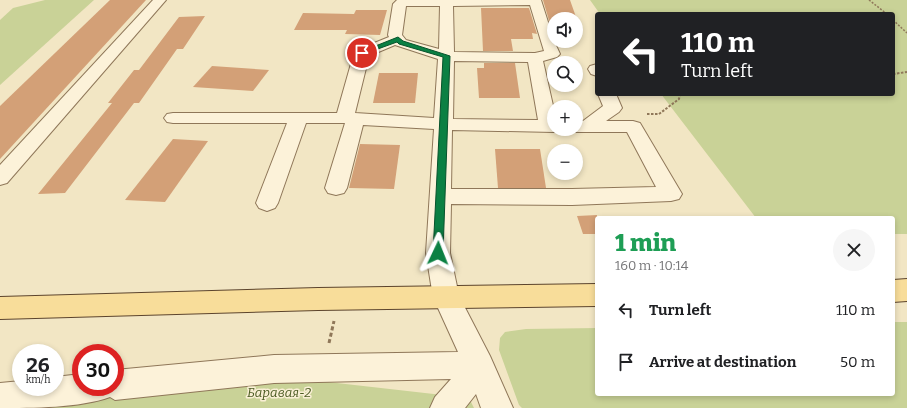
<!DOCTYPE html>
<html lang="en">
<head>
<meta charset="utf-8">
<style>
	body { margin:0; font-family:Bitter,serif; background:#f6f6f6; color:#202124; height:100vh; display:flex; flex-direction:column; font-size:15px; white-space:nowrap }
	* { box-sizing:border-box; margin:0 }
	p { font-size:13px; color:#757577 }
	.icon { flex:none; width:22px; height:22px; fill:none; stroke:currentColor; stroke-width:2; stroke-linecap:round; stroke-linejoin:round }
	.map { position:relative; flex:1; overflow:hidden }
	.drawer { position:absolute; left:595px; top:216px; width:300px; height:180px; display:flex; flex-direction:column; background:#fff; border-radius:4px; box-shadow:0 2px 6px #0003 }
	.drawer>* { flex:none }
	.top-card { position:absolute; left:595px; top:12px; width:300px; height:84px; border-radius:4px; box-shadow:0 2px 6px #0003; background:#202124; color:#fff; overflow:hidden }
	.controls { position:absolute; left:547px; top:12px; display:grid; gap:8px }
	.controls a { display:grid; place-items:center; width:36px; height:36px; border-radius:50%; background:#fff; box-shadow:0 2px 6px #0003; font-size:20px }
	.speed { position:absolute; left:12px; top:344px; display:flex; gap:8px; font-size:20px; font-weight:700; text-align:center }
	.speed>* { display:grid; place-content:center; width:52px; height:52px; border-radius:50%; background:#fff; box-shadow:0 2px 6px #0003; line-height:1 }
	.speed small { font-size:10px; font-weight:400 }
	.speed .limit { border:6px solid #d22; background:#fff; color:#111 }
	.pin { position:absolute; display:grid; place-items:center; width:34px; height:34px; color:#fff; margin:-17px; border:2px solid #fff; border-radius:50%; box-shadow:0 1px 4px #0007 }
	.me { position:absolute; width:44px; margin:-22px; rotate:2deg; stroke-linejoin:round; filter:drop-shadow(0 0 3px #0008) }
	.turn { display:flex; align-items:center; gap:14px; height:84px; padding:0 20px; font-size:18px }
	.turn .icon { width:52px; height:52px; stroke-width:2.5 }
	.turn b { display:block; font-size:28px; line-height:34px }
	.round { display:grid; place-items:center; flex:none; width:42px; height:42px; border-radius:21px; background:#f6f6f6 }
	.headline { display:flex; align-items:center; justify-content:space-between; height:68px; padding:0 20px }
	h1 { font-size:24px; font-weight:800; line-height:30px; color:#1e9e55 }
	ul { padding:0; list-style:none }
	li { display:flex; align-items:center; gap:12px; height:52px; padding:0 20px }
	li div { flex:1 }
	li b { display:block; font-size:15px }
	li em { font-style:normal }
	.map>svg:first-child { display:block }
	.green { fill:#c9d297 }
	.building { fill:#d3a077 }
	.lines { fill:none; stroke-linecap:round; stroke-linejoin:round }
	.minor-casing { stroke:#8f7759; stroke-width:2 }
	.major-casing { stroke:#5c442d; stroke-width:2 }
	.path-far2 { stroke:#8f7759; stroke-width:1.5; stroke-dasharray:2 1.5; stroke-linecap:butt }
	.path-far1 { stroke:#8f7759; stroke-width:2; stroke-dasharray:2.5 1.5; stroke-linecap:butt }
	.path { stroke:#8f7759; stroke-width:3; stroke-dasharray:4 2.5; stroke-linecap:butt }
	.minor { fill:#fcf2d9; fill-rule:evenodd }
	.major { fill:#f8dd9a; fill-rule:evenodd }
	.route { fill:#0b8043; stroke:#07532c }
	.labels { text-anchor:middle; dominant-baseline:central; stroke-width:3; stroke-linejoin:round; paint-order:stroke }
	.near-park-label { font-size:13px; font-style:italic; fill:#4c5c23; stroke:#f9efd5 }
</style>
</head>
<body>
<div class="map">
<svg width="907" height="408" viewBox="0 0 907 408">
	<rect width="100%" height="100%" fill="#f2e6c4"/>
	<g class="green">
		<path d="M45 0H94L0 85V20L13 8Z"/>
		<path d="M590 0H907V234H893V218H756L661 94H893V14H600Z"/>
		<path d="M893 322H907V408H522L519 405 499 350 500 338 505 332 526 329 597 328V394H893Z"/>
		<path d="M275 376 469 398 474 408H0V406Z"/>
	</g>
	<g class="building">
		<path d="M110 0H146L0 159V106Z"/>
		<path d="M543 0H570L582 34H576V19H554L553 34Z"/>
		<path d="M481 8H529L537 34 532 33 533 39H511L513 51H483Z"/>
		<path d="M356 10H387L380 35 345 34 347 30H294L303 13 354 14Z"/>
		<path d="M205 16 183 49H177L139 103H134L65 193 38 194 112 103H108L134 70H139L179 17Z"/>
		<path d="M484 63H515L520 98H479L477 68H484Z"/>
		<path d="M212 66 269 70 253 91 193 87Z"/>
		<path d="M379 73H418L415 103H373Z"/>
		<path d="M173 139 208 141 165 202 125 200Z"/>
		<path d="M360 144 400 145 394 189 349 188Z"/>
		<path d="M495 149H540L546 188H498Z"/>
		<path d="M597 215V234H583L577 216Z"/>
	</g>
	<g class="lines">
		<g class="minor-casing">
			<g id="minor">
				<path d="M153 0H166L7 183 0 185V165Z"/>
				<path d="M397 0H541L554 41 560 54 557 57 543 61 554 110V129L561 130 554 132 452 130 451 189H572L656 187 627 132H576L569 129H576V120L583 121 603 106 598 94H616L622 108 619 112 606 121H633L640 123 682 194 679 199 671 201 572 205 451 204 450 253 459 296 490 356 513 408H481L476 394 465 408H430L435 397 451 379 274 383 115 400 110 397C80 408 32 408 0 408V383L21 381V387H55V377L81 374V387H115V370L274 355 458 352 433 297 426 253 434 129 363 125 347 188 344 193 336 195 328 193 325 188 345 123H306L278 203 275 208 267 211 259 208 256 203 287 123H173L167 122 164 118 167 114 173 113H337L354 53 357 50 389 37 388 35 393 4ZM530 5 544 51 535 53 454 52 453 6ZM406 6H440L439 49 406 40 402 35ZM395 45 438 59 434 118 355 113 369 56ZM454 61 528 62 538 120 453 119Z"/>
				<path d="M597 64V76L591 74 588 69 590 66Z"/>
			</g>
		</g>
		<g class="major-casing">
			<g id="major">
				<path d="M907 279V301L893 302V280Z"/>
				<path d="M597 284V306L318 310 0 319V297L318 288Z"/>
			</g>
		</g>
		<g class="path-far2">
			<path d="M869 0 887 14"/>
			<path d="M893 20 907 33"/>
		</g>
		<g class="path-far1">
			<path d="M893 74 907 72"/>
			<path d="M647 114H659L679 99 680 94"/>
		</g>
		<path class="path" d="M329 343 334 321"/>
		<use href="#minor" class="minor"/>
		<use href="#major" class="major"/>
	</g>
	<path class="route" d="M398 37 403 41 450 56 443 253 442 256H435L433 253 443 57 399 44 397 42 364 54 358 53Z"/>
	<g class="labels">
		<g class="near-park-label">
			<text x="279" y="392">Баравая-2</text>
		</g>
	</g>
</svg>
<div class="controls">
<a><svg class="icon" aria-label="sound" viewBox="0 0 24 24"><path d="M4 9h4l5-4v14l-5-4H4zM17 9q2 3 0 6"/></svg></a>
<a><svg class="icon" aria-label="search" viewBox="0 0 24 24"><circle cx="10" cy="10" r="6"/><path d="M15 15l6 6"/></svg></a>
<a>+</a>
<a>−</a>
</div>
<div class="speed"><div>26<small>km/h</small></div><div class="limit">30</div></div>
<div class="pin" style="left:362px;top:53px;background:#d93025"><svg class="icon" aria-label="arrive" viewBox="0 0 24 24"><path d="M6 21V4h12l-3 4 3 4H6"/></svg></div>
<svg class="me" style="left:438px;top:253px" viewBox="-20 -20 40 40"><path d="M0-17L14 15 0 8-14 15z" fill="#0b8043" stroke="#fff" stroke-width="4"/></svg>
<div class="top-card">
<div class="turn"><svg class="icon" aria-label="left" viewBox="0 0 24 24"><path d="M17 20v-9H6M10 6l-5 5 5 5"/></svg><div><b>110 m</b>Turn left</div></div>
</div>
<section class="drawer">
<div class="headline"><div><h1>1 min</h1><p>160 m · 10:14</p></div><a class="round"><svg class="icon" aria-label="close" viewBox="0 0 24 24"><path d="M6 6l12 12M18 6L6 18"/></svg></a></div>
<ul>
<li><svg class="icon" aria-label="left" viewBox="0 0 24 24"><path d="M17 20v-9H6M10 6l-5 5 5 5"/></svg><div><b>Turn left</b></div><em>110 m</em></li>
<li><svg class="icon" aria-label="arrive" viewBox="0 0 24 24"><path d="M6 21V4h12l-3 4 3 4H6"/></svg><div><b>Arrive at destination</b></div><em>50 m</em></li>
</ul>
</section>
</div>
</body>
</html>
